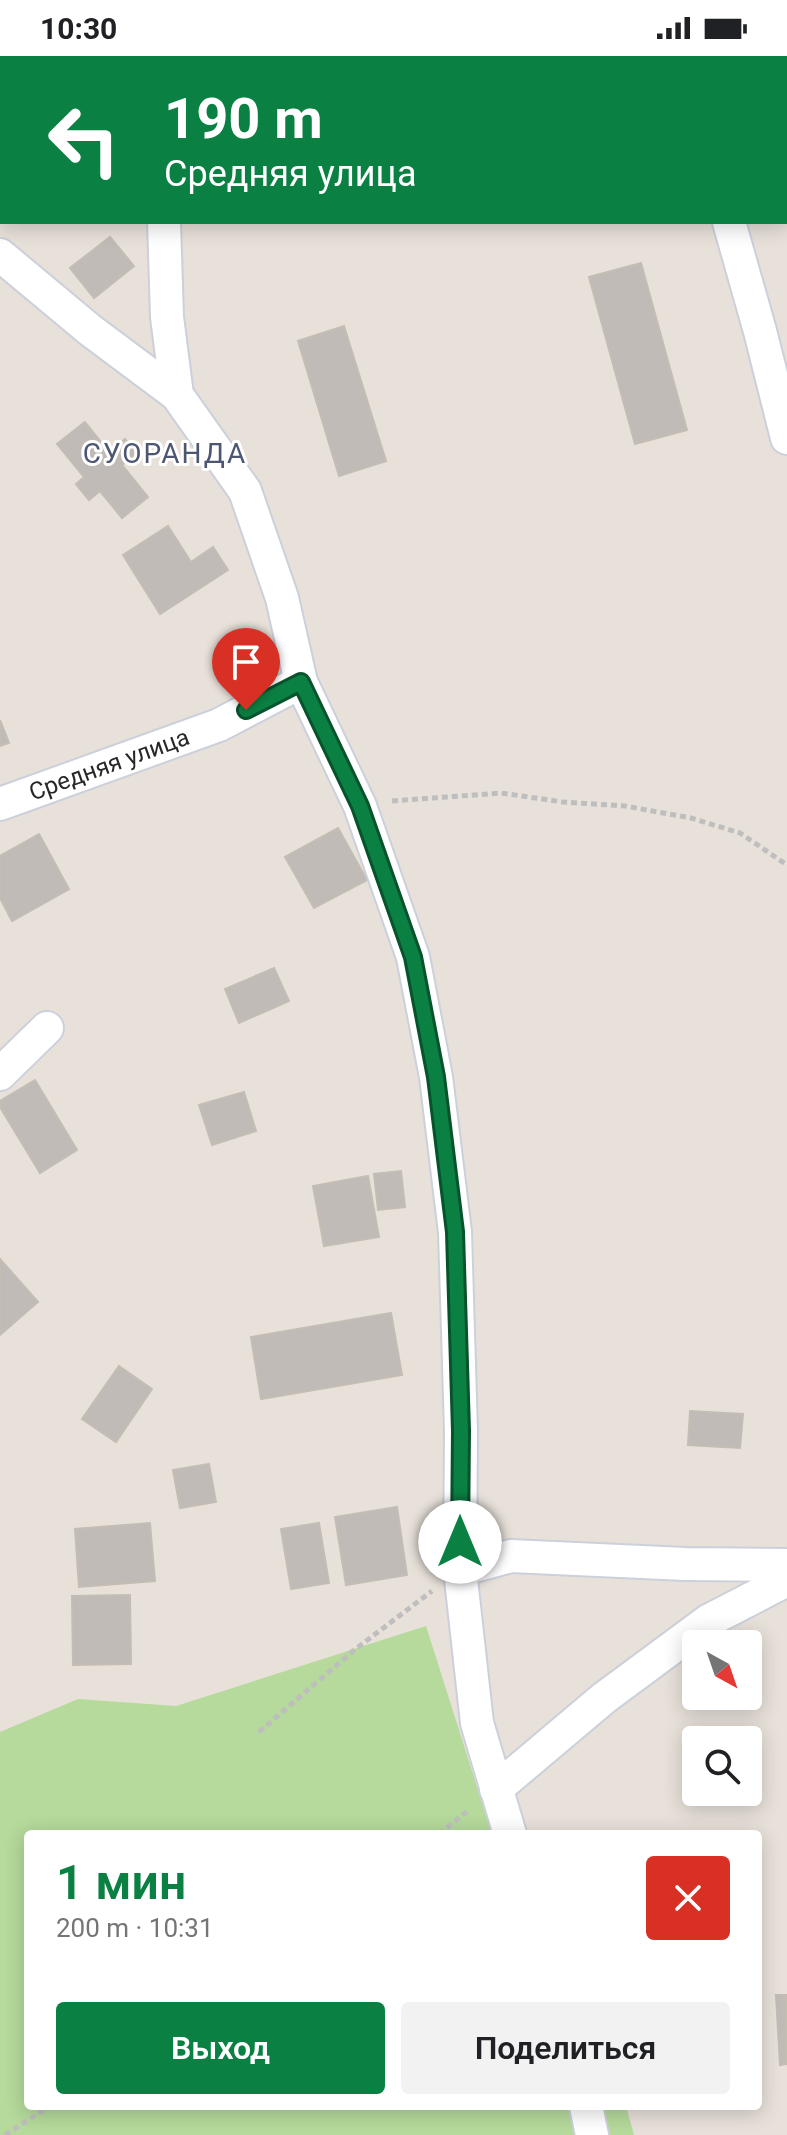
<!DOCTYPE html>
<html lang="ru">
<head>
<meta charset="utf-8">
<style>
	body { margin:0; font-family:Roboto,sans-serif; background:#f2f2f2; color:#202124; height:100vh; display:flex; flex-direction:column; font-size:30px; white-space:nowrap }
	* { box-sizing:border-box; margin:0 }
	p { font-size:26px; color:#757577 }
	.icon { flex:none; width:44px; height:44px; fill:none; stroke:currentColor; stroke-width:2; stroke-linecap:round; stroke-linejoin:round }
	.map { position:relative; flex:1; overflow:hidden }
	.side { position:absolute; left:24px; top:1774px; width:738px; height:280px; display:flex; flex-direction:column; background:#fff; border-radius:8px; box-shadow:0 4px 20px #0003 }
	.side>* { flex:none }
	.guide { position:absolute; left:0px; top:0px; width:788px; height:168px; box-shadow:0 4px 20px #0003; background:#0b8043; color:#fff; overflow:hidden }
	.needle { width:52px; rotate:140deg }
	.controls { position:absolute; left:682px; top:1574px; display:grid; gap:16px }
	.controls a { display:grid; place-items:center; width:80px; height:80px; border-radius:8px; background:#fff; box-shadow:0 4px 20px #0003; font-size:40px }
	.pin { position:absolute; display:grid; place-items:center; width:68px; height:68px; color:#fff; margin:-82px -34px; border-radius:50% 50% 50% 0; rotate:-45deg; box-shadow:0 0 8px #0007 }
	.pin .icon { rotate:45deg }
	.me { position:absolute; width:88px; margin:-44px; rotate:0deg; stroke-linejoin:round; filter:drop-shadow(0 0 6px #0008) }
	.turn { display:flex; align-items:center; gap:28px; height:168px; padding:0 32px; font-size:36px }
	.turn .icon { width:104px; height:104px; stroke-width:2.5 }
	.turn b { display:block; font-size:56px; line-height:68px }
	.round { display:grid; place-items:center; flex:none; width:84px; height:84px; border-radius:8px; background:#f2f2f2 }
	.head { display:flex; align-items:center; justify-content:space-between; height:136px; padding:0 32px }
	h1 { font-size:48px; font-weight:600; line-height:60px; color:#0b8043 }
	.action { display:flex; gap:16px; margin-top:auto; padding:16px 32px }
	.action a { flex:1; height:92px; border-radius:8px; background:#0b8043; color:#fff; font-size:32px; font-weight:600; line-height:92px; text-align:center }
	.action a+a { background:#f2f2f2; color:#202124 }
	.status { display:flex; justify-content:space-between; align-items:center; height:56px; padding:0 40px; background:#fff; direction:ltr }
	.status svg { height:22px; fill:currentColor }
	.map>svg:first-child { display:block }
	.green { fill:#b5da9b }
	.building { fill:#c1bbb7; stroke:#c3bdb4; stroke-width:2 }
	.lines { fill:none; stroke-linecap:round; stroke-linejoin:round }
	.street-casing { stroke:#ccd0db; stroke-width:36 }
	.path { stroke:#bebebe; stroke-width:5; stroke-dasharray:6 4; stroke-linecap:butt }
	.street { stroke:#fff; stroke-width:32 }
	.route-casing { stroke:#07532c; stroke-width:20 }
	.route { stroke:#0b8043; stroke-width:14 }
	.labels { text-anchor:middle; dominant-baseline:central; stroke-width:6; stroke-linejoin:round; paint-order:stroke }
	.street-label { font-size:24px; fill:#272727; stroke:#fff }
	.quarter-label { font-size:28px; letter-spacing:2px; fill:#4d5672; stroke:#fff }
</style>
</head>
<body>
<div class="status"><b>10:30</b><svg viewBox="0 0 49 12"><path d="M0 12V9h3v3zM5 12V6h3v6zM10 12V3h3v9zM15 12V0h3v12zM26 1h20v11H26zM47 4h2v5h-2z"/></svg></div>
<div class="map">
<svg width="787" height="2079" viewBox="0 0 787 2079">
	<rect width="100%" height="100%" fill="#e8e1da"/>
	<path class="green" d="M426 1570 492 1778H28V2050H626L634 2079H0V1676L78 1643 176 1650Z"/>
	<g class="building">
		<path d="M2 100V158L0 155V102Z"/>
		<path d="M110 181 134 210 94 242 70 212Z"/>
		<path d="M641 207 687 374 635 388 589 221Z"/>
		<path d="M344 270 386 405 339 420 298 285Z"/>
		<path d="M85 366 109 396 125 383 137 398 122 409 148 441 122 462 100 435 89 444 76 428 84 421 57 388Z"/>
		<path d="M168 470 191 506 213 491 228 514 160 558 123 499Z"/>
		<path d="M0 664 9 687 0 690Z"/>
		<path d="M338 772 367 824 314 852 285 801Z"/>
		<path d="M39 778 69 833 12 865 0 842V800Z"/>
		<path d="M274 912 289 945 239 967 225 933Z"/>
		<path d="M35 1024 77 1094 40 1117 0 1051V1045Z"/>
		<path d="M244 1036 256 1075 212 1089 199 1049Z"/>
		<path d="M401 1115 405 1151 378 1154 374 1118Z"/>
		<path d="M368 1120 379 1181 324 1190 313 1130Z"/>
		<path d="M0 1203 38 1246 0 1279Z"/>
		<path d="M391 1257 402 1319 261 1343 251 1281Z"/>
		<path d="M119 1310 152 1333 116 1386 82 1363Z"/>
		<path d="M690 1355 743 1358 740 1392 688 1389Z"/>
		<path d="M209 1408 216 1446 180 1452 173 1414Z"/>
		<path d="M397 1451 407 1519 346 1529 335 1461Z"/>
		<path d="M150 1467 155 1525 79 1531 75 1473Z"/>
		<path d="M319 1467 329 1527 291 1533 281 1473Z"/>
		<path d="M130 1539 131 1608 73 1609 72 1540Z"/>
		<path d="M776 1939H787V2008L780 2009Z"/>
	</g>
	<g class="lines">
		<g class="street-casing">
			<g id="street">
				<path d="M681 0V2"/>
				<path d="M158 2V0"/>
				<path d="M0 12 2 10"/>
				<path d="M164 166 167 261 177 339 245 435 282 542 301 626 360 750 413 901 436 1021 455 1176 461 1375 460 1514 477 1667 510 1778"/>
				<path d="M729 166 760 275 787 382"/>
				<path d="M0 199 90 274 177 339"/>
				<path id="s1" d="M0 748 219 669 301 626"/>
				<path d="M0 1018 47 972"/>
				<path d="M460 1514 511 1500 685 1508 787 1509"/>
				<path d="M496 1733 604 1642 708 1565 787 1524"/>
				<path d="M586 2050 592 2079"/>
			</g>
		</g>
		<g class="path">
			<path d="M392 745 501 737 563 746 625 750 691 762 740 777 787 809"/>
			<path d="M259 1676 353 1595 432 1535"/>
			<path d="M439 1778 470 1753"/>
			<path d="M5 2079 50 2050"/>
		</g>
		<use href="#street" class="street"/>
	</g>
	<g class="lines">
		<g class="route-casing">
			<path id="route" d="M246 654 301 626 360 750 413 901 436 1021 455 1176 461 1375 460 1486"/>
		</g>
		<use href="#route" class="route"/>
	</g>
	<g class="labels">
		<g class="street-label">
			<text stroke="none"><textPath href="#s1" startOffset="116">Средняя улица</textPath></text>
		</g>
		<g class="quarter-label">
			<text x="165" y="397">СУОРАНДА</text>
		</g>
	</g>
</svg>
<div class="controls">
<a><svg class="needle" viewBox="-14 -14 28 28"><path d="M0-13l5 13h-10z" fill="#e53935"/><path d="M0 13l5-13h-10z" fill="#757577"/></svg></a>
<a><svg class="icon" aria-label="search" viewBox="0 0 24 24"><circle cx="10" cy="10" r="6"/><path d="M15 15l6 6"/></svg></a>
</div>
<div class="pin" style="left:246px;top:654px;background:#d93025"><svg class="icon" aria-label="arrive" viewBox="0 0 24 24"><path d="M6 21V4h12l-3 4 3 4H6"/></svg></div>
<svg class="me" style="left:460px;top:1486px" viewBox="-20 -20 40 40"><circle r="19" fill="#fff"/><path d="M0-13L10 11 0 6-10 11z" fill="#0b8043"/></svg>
<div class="guide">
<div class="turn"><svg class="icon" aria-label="left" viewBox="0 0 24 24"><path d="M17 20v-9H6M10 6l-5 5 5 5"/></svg><div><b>190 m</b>Средняя улица</div></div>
</div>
<section class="side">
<div class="head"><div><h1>1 мин</h1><p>200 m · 10:31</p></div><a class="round" style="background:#d93025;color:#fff"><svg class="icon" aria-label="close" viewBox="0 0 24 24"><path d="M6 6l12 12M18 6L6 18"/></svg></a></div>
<div class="action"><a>Выход</a><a>Поделиться</a></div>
</section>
</div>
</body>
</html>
